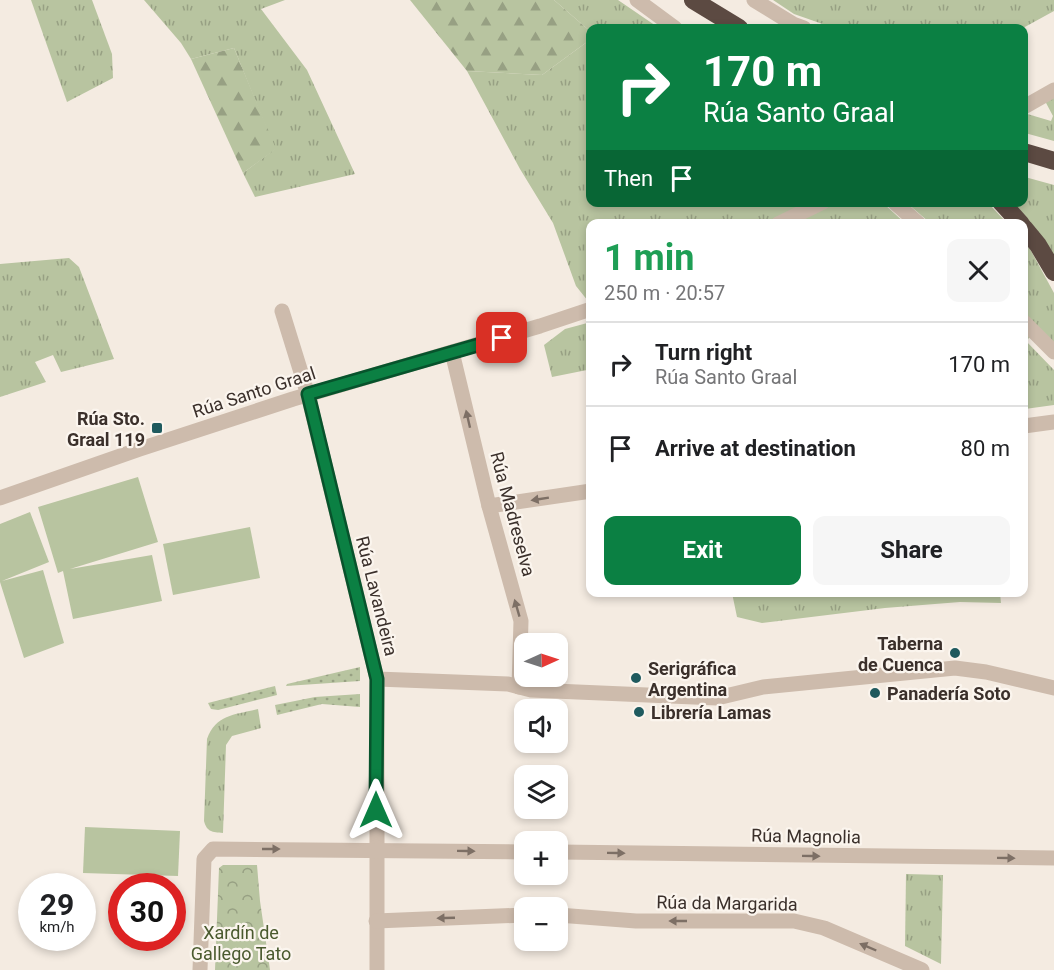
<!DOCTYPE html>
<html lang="en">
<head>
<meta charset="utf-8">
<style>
	body { margin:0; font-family:Roboto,sans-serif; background:#f6f6f6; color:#202124; height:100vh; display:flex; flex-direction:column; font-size:22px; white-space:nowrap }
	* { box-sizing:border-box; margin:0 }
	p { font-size:20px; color:#757577 }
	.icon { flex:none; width:33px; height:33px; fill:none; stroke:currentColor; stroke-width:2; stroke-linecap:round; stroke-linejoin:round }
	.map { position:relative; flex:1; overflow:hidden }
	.side { position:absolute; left:586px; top:219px; width:442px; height:378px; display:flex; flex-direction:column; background:#fff; border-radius:12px; box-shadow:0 3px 9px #0003 }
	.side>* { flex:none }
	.top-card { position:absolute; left:586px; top:24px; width:442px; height:183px; border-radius:12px; box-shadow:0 3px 9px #0003; background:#0b8043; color:#fff; overflow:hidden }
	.needle { width:39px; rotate:87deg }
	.fabs { position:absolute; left:514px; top:633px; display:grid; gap:12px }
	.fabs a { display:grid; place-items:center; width:54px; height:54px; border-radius:12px; background:#fff; box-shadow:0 3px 9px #0003; font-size:30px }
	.speed { position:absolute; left:18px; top:873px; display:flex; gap:12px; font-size:30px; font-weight:700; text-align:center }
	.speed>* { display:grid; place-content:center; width:78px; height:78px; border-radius:50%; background:#fff; box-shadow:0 3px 9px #0003; line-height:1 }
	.speed small { font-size:15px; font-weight:400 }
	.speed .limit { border:9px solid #d22; background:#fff; color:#111 }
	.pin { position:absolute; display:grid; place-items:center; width:51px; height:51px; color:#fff; margin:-26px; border-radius:12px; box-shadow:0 3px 9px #0006 }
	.me { position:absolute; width:66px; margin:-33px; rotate:0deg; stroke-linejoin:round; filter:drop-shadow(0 0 4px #0008) }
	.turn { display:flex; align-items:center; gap:21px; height:126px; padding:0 18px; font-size:27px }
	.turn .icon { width:78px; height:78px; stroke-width:2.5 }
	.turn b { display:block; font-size:42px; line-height:51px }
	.then { display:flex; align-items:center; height:57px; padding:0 18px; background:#0003; gap:12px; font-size:22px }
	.round { display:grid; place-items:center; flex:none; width:63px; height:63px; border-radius:12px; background:#f6f6f6 }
	.overview { display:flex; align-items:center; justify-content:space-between; height:102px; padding:0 18px }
	h1 { font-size:36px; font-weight:700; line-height:45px; color:#1e9e55 }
	.action { display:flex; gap:12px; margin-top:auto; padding:12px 18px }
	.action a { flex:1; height:69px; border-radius:12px; background:#0b8043; color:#fff; font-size:24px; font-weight:700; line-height:69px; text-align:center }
	.action a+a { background:#f6f6f6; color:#202124 }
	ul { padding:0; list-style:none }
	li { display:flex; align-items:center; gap:18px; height:84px; padding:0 18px; border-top:2px solid #e0e0e0 }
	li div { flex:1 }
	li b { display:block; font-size:22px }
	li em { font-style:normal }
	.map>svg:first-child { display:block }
	.grass { fill:url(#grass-tufts) }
	.forest { fill:url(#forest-firs) }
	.park { fill:url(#park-crowns) }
	.garden { fill:url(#garden-dots) }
	.pitch { fill:#b8c4a0 }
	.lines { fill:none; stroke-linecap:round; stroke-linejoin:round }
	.minor { stroke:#cdbbac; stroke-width:15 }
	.highway { stroke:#5c4a42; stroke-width:18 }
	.oneway { fill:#7d6f65 }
	.route-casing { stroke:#07532c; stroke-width:15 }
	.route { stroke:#0b8043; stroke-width:10 }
	.poi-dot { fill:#1f5a5e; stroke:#fbf5ee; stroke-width:2 }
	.labels { text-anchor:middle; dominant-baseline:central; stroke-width:4.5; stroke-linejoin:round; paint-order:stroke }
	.street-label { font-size:18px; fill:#3b302b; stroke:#fbf5ee }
	.poi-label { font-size:18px; font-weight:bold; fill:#3b302b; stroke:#fbf5ee; text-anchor:start }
	.park-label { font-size:18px; fill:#4a5a2e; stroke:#fbf5ee }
</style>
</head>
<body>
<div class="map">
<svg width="1054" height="970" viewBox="0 0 1054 970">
	<defs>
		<pattern id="grass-tufts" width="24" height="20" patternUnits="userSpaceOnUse" patternTransform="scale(1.5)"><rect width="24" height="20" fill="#b8c4a0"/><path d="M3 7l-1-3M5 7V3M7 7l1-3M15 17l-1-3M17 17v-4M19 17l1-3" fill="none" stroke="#97a083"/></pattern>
		<pattern id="forest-firs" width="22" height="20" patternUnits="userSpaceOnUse" patternTransform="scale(1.5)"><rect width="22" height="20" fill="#b8c4a0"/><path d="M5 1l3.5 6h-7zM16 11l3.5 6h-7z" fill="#97a083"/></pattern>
		<pattern id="park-crowns" width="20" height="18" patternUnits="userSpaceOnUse" patternTransform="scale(1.5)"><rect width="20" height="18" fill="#b8c4a0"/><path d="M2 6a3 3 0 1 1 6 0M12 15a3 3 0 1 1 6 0" fill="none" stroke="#97a083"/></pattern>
		<pattern id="garden-dots" width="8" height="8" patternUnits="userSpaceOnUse" patternTransform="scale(1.5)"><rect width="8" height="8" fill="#b8c4a0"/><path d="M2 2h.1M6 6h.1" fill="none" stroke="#97a083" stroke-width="1.8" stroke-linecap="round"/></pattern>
	</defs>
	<rect width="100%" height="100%" fill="#f4ebe1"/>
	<g class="grass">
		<path d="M31 0H92L112 54 113 78 67 102Z"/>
		<path d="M144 0H285L261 9 307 70 355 174 255 197 243 173 275 149 234 48 191 59 181 43Z"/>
		<path d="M554 0H618L659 28H591V32Z"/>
		<path d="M773 0H1054V11L1023 28H834L794 14Z"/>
		<path d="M591 39V202L810 203 764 223 591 224V298L588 301 576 286 553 223 520 169 467 71 542 75Z"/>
		<path d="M1054 96V141L1025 133 1024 113 1051 121 1053 116 1045 101Z"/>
		<path d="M1025 177 1054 185V261L1013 203 1024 202Z"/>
		<path d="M838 202 883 203 905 223 791 224Z"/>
		<path d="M907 203H988L1007 223H930Z"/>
		<path d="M1024 243 1030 249 1054 293V344L1025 314Z"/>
		<path d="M69 258 79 267 114 359 61 372 53 355 35 362 46 382 0 397V264Z"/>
		<path d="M591 322V371L587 370 552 377 544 345 565 329Z"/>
		<path d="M1025 333 1030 337 1026 341 1054 370V405L1025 409Z"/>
		<path d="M1000 593 1001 603 960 602 885 608 762 623 737 617 732 593Z"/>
		<path d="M258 709 261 728 232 736 226 745 223 833C212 832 207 832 204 821L207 739C216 714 235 715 258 709Z"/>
		<path d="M906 874 943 875 941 964 905 946Z"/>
	</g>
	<g class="forest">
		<path d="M410 0H554L591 32V39L542 75 467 71Z"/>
		<path d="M234 48 276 149 243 173 191 59Z"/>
	</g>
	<path class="park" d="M223 865H257L260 901 270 970H215L219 868Z"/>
	<g class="garden">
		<path d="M360 667V681L286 686 287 684Z"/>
		<path d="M275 686 277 695 218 710 211 709 208 703Z"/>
		<path d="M360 694V707L322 704 277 715 275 705 315 697Z"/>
	</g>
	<g class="pitch">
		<path d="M138 477 158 542 70 569 152 555 162 601 73 619 63 571 58 573 38 507Z"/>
		<path d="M30 512 49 562 2 581 43 570 64 643 24 658 0 582V524Z"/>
		<path d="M250 527 260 578 173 595 163 544Z"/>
		<path d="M85 827 180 831 178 876 83 873Z"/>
	</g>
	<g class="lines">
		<g class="minor">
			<path d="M637 0 675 28"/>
			<path d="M754 0 793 24 804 28"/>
			<path d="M1024 107 1054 90"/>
			<path d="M894 202 919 224"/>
			<path d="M778 224 823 202"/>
			<path d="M282 311 308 395 377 679V970"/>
			<path d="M1024 322 1054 352"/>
			<path d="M452 352 489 506 521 621 519 687"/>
			<path d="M1024 426 1054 422"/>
			<path d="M0 498 140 449 293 399 540 326 591 309"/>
			<path d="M489 506 591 491"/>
			<path d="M377 679 508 684 531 690 717 698 763 687 955 668 986 672 1054 688"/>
			<path d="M558 852 1054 858"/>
			<path d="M558 915 636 921H794L824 928 922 970"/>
			<path d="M376 921 525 915"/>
			<path d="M200 970 204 859 213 849 525 852"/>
		</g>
		<g class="highway">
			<path d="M693 0 739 28"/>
			<path d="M1024 152 1054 161"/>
			<path d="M1001 202 1021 224"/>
			<path d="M1024 228 1038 245 1054 272"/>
		</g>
	</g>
	<defs><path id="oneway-solid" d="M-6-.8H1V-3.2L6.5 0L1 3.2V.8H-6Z" transform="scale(1.5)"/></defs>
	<g class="oneway">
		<use href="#oneway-solid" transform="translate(468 419) rotate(-103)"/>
		<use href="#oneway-solid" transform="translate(540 499) rotate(171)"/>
		<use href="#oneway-solid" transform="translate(517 608) rotate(-106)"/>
		<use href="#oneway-solid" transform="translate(271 849)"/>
		<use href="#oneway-solid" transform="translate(466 851) rotate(1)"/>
		<use href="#oneway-solid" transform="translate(616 853) rotate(1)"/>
		<use href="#oneway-solid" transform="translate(811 856) rotate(1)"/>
		<use href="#oneway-solid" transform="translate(1006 858) rotate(1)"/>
		<use href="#oneway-solid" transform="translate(446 918) rotate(178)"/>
		<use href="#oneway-solid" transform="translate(678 921) rotate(-180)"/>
		<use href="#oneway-solid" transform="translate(868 947) rotate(-157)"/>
	</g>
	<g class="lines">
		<g class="route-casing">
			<path id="route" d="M376 810 377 679 308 394 502 338"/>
		</g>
		<use href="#route" class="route"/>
	</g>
	<g class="poi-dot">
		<rect x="151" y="422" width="12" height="12" rx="3"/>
		<circle cx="955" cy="653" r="6"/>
		<circle cx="636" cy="678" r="6"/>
		<circle cx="875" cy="693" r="6"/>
		<circle cx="639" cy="712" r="6"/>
	</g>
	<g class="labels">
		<g class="street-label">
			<text transform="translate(254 392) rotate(-18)">Rúa Santo Graal</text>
			<text transform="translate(513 514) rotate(75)">Rúa Madreselva</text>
			<text transform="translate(377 596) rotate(76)">Rúa Lavandeira</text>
			<text transform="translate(806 836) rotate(1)">Rúa Magnolia</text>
			<text transform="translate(727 903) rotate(1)">Rúa da Margarida</text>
		</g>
		<g class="poi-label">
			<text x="145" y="418" text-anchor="end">Rúa Sto.<tspan x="145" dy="21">Graal 119</tspan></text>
			<text x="943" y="643" text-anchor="end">Taberna<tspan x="943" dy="21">de Cuenca</tspan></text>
			<text x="648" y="668">Serigráfica<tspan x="648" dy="21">Argentina</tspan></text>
			<text x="887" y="693">Panadería Soto</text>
			<text x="651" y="712">Librería Lamas</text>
		</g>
		<g class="park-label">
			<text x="241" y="932">Xardín de<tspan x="241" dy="21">Gallego Tato</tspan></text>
		</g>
	</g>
</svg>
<div class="fabs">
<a><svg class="needle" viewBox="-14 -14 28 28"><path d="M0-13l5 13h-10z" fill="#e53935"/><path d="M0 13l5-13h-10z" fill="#757577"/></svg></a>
<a><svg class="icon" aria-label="sound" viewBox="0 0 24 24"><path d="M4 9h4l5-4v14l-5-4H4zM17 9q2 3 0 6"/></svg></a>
<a><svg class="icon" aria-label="layers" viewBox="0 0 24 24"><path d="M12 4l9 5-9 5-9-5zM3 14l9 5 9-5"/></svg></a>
<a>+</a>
<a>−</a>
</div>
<div class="speed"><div>29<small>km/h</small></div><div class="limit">30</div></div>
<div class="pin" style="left:502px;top:338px;background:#d93025"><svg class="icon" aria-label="arrive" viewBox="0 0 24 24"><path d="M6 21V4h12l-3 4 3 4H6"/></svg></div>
<svg class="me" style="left:376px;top:810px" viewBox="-20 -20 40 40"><path d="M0-17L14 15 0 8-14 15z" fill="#0b8043" stroke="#fff" stroke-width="4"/></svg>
<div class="top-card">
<div class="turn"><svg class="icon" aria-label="right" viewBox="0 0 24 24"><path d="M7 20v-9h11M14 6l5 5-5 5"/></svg><div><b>170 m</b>Rúa Santo Graal</div></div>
<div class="then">Then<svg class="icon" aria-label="arrive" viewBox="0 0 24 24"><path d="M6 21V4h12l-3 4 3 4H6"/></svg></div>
</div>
<section class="side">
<div class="overview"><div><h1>1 min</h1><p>250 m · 20:57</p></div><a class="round"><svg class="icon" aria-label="close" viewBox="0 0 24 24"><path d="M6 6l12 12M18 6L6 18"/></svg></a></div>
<ul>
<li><svg class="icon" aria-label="right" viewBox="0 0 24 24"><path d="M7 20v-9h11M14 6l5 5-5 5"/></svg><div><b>Turn right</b><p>Rúa Santo Graal</p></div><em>170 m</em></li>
<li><svg class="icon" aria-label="arrive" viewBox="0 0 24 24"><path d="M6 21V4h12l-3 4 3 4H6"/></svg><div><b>Arrive at destination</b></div><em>80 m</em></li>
</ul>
<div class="action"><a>Exit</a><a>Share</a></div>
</section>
</div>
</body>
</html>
